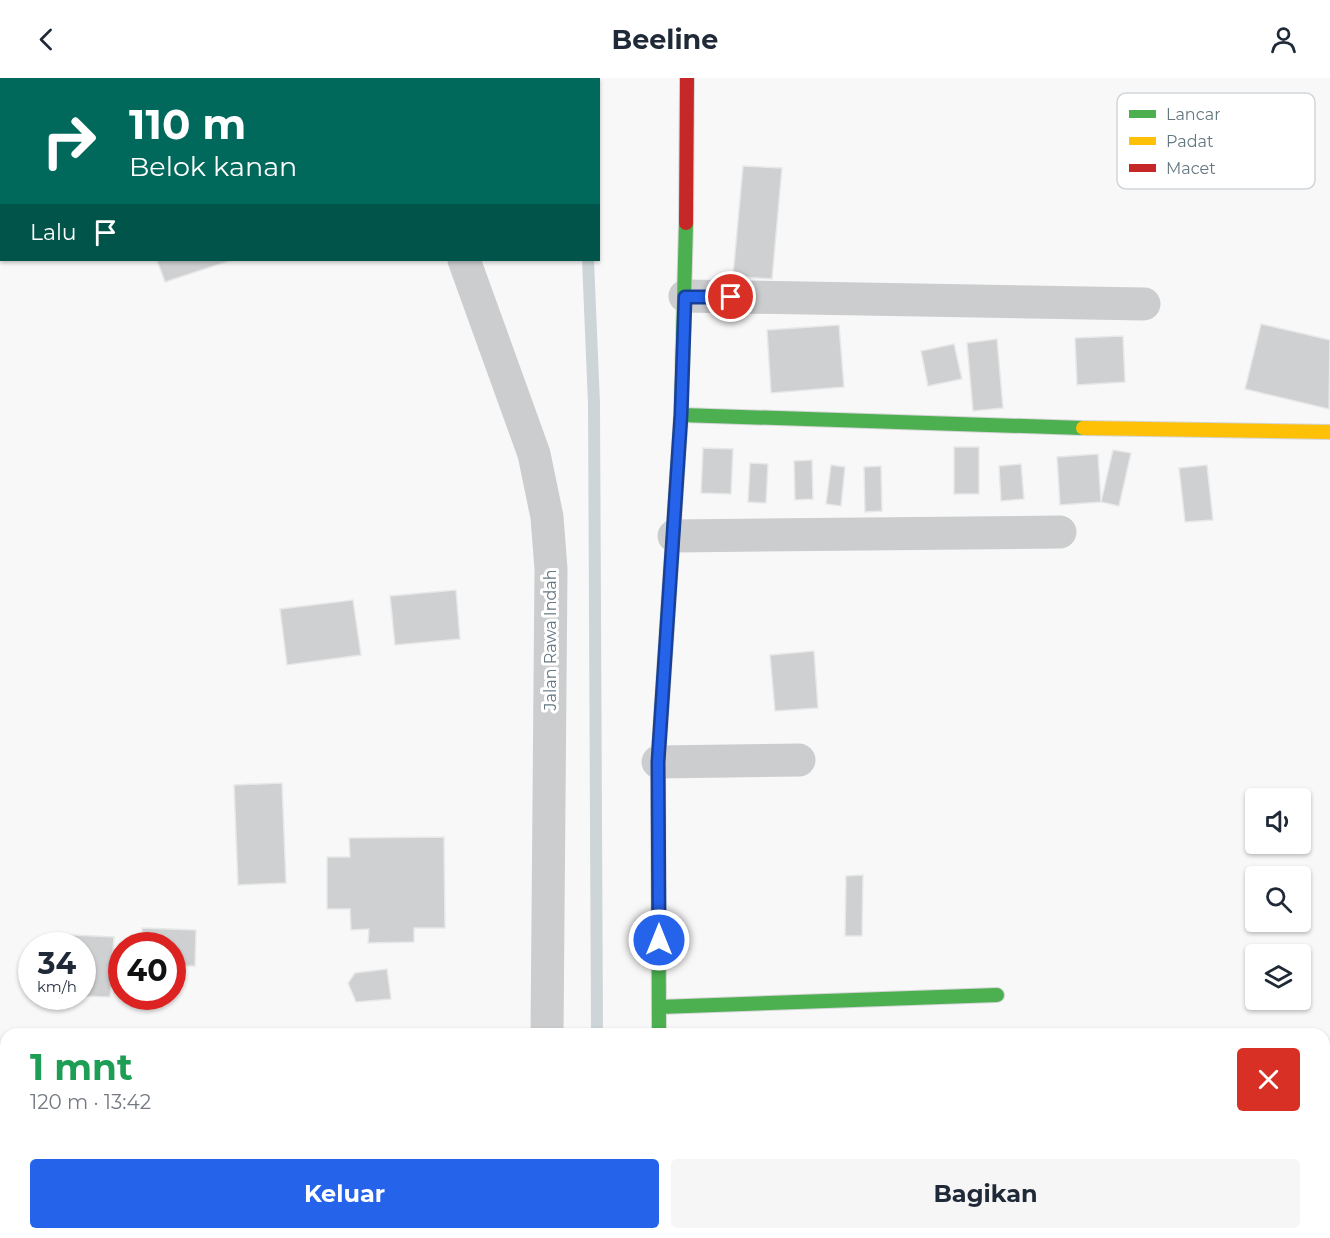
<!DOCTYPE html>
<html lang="id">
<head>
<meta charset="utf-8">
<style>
	body { margin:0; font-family:Montserrat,sans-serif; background:#f6f6f7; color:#1f2937; height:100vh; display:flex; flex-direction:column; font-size:22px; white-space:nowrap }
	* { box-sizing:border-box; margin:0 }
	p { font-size:20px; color:#747a83 }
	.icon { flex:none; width:33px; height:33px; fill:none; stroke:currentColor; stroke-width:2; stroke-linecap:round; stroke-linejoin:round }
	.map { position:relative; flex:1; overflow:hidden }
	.side { position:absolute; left:0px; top:950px; width:1330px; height:212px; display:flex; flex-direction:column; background:#fff; border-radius:18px 18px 0 0; box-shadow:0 2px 4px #0004 }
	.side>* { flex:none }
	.hud { position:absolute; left:0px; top:0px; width:600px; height:183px; box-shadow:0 2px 4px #0004; background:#00695c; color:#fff; overflow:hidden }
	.buttons { position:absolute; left:1245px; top:710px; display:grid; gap:12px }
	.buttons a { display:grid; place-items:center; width:66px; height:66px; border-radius:6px; background:#fff; box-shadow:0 2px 4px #0004; font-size:30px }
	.speed { position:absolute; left:18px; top:854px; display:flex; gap:12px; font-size:30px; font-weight:700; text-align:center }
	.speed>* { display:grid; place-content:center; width:78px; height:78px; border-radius:50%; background:#fff; box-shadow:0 2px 4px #0004; line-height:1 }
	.speed small { font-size:15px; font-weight:400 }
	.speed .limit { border:9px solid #d22; background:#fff; color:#111 }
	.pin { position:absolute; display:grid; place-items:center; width:51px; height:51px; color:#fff; margin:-26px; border:3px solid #fff; border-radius:50%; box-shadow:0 2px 6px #0007 }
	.me { position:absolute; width:66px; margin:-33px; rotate:0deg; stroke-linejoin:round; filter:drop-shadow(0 0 4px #0008) }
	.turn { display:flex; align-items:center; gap:21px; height:126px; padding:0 30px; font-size:27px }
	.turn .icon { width:78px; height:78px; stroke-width:2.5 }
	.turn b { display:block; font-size:42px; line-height:51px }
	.then { display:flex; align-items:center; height:57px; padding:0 30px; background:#0003; gap:12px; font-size:22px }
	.round { display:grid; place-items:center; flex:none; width:63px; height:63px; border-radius:6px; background:#f6f6f7 }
	.overview { display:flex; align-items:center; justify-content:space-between; height:102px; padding:0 30px }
	h1 { font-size:36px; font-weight:700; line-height:45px; color:#1e9e55 }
	.primary-button { display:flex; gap:12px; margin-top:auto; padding:12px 30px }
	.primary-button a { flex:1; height:69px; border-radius:6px; background:#2563eb; color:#fff; font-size:24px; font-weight:700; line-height:69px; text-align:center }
	.primary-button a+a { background:#f6f6f7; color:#1f2937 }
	header { display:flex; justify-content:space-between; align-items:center; height:78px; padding:0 30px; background:#fff; font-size:27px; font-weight:700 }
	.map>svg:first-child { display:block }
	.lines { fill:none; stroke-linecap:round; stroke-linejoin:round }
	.stream { stroke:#cdd5d8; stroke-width:12 }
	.building { fill:#ced0d1; stroke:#e8e8e8; stroke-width:1.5 }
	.fast-casing { stroke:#d4d5d6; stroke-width:16 }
	.slow-casing { stroke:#d4d5d6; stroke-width:16 }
	.jam-casing { stroke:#d4d5d6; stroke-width:16 }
	.street { stroke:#cbcdce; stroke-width:33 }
	.fast { stroke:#4caf50; stroke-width:14 }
	.slow { stroke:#ffc107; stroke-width:14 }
	.jam { stroke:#c62828; stroke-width:14 }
	.route-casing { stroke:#184099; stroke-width:15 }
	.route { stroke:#2563eb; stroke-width:10 }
	.labels { text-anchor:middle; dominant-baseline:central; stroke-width:6; stroke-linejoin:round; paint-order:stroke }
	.street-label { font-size:16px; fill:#657781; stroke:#fff }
	.key { fill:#fff; stroke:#d1d6d9; stroke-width:1.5 }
	.key-label { font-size:16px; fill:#657781 }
</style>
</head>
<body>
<header><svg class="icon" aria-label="back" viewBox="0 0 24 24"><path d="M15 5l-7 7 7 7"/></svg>Beeline<svg class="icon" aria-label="person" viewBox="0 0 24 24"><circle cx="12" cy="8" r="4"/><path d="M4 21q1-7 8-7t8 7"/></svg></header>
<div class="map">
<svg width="1330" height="1160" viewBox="0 0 1330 1160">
	<rect width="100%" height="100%" fill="#f8f8f8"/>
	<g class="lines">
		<g class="stream">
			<path d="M579 0V2"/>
			<path d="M588 182 594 326 597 956"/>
			<path d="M591 1160V1155"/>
		</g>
	</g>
	<g class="building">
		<path d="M743 88 782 90 772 201 733 198Z"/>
		<path d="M157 182H232L165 204Z"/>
		<path d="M1261 246 1330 262 1329 331 1245 311Z"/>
		<path d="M839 247 844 309 771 315 767 252Z"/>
		<path d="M1123 258 1125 304 1077 307 1075 260Z"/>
		<path d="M997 261 1003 330 973 333 967 265Z"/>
		<path d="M954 266 962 301 928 308 921 273Z"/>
		<rect x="954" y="369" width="25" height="47"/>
		<path d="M703 370 733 371 731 416 701 415Z"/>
		<path d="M1113 372 1131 375 1119 428 1101 424Z"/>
		<path d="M1098 376 1101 424 1060 427 1057 379Z"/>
		<path d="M812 382 813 421 795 422 794 383Z"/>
		<path d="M750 385 768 386 766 425 748 424Z"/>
		<path d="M1021 386 1024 421 1001 423 999 388Z"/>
		<path d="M831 387 845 389 841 428 826 426Z"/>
		<path d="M1207 387 1213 442 1185 444 1179 390Z"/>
		<path d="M881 388 882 433 865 434 864 389Z"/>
		<path d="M456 512 460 561 395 567 390 518Z"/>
		<path d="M353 522 361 577 287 587 280 531Z"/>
		<path d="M814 573 818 630 775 633 770 577Z"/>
		<path d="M282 705 286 805 238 807 234 707Z"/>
		<path d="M444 759 445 850H414V864L368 865 369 851 351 852 350 831H327V779H350L349 760Z"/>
		<path d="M863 797 862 858H845L846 798Z"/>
		<path d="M142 850 196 852 195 888H172V867H142Z"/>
		<path d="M53 856 114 859 110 919 82 918V867H53Z"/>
		<path d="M387 891 391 921 356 924 348 905 355 895Z"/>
		<rect x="0" y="1078" width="6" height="75"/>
		<path d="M191 1155H366V1160H258L191 1157Z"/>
	</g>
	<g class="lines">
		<g class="fast-casing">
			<g id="fast">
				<path d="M417 2 421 0"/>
				<path d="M0 151 2 150"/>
				<path d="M681 337 1083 350"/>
				<path d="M659 929 997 917"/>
				<path d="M659 956 658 684 681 337 686 145"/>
			</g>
		</g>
		<g class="slow-casing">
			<path id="slow" d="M1083 350 1330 354"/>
		</g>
		<g class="jam-casing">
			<path id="jam" d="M686 145 687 0"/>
		</g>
		<g class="street">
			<path d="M464 182 534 376 547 439 551 491 547 956"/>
			<path d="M685 218 1144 226"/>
			<path d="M674 458 1060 454"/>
			<path d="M658 684 799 682"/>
			<path d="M661 1155V1160"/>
			<path d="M546 1160V1155"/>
		</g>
		<use href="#fast" class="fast"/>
		<use href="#slow" class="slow"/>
		<use href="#jam" class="jam"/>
	</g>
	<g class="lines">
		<g class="route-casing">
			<path id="route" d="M659 862 658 684 681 337 685 219H731"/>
		</g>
		<use href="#route" class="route"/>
	</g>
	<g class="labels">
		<g class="street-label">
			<text transform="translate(550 562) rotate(-90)">Jalan Rawa Indah</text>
		</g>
	</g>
	<rect x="1117" y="15" width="198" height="96" rx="9" class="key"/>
	<rect x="1129" y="32" width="27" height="8" fill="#4caf50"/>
	<rect x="1129" y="59" width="27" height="8" fill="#ffc107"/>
	<rect x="1129" y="86" width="27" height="8" fill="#c62828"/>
	<g class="key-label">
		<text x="1166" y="42">Lancar</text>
		<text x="1166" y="69">Padat</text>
		<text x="1166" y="96">Macet</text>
	</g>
</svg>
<div class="buttons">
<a><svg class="icon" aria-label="sound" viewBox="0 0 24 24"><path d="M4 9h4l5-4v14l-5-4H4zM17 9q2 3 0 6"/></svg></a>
<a><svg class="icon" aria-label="search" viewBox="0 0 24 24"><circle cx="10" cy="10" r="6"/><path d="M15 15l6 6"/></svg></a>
<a><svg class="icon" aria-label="layers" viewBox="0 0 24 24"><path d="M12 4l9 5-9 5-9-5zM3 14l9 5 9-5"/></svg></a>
</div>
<div class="speed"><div>34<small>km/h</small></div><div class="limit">40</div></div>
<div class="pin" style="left:731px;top:219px;background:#d93025"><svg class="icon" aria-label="arrive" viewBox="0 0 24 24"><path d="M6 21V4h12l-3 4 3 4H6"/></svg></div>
<svg class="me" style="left:659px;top:862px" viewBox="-20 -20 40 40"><circle r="17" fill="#2563eb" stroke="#fff" stroke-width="3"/><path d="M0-11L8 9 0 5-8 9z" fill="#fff"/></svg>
<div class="hud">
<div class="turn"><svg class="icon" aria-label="right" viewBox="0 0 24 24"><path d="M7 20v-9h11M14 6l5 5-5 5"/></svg><div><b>110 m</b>Belok kanan</div></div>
<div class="then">Lalu<svg class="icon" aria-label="arrive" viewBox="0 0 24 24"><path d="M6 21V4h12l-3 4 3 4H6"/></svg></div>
</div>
<section class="side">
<div class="overview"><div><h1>1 mnt</h1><p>120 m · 13:42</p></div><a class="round" style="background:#d93025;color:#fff"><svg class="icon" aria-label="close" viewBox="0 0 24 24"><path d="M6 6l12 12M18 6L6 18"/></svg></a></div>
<div class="primary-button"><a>Keluar</a><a>Bagikan</a></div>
</section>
</div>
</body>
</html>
